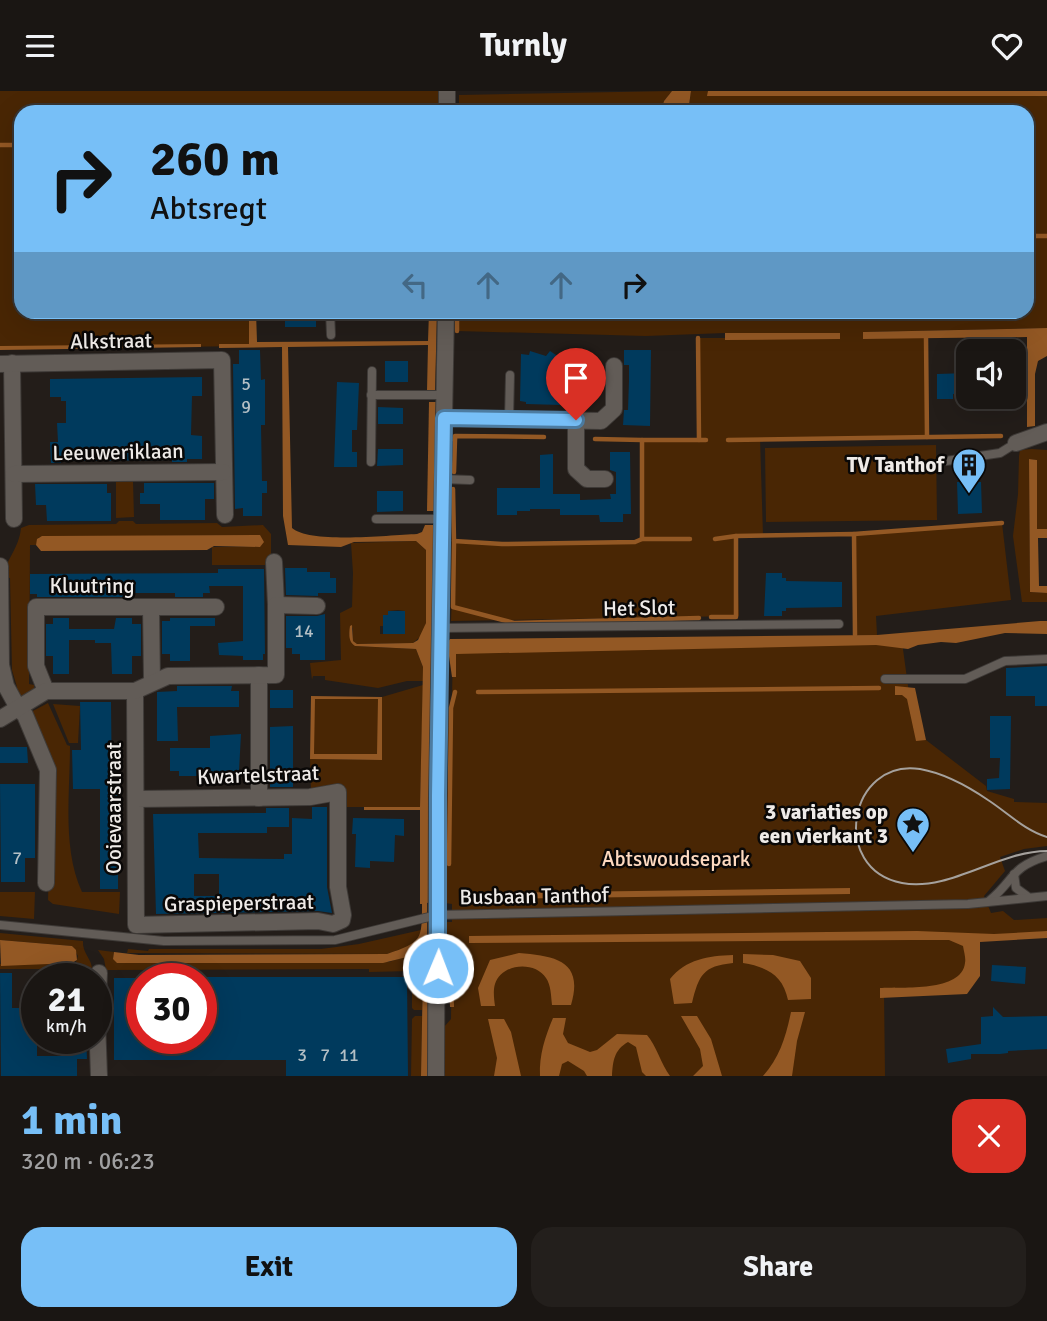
<!DOCTYPE html>
<html lang="en">
<head>
<meta charset="utf-8">
<style>
	body { margin:0; font-family:Signika,sans-serif; background:#231f1c; color:#f1f3f6; height:100vh; display:flex; flex-direction:column; font-size:26px; white-space:nowrap }
	* { box-sizing:border-box; margin:0 }
	p { font-size:23px; color:#9f9fa0 }
	.icon { flex:none; width:38px; height:38px; fill:none; stroke:currentColor; stroke-width:2; stroke-linecap:round; stroke-linejoin:round }
	.map { position:relative; height:985px; overflow:hidden }
	.drawer { display:flex; flex-direction:column; background:#1a1613; flex:1 }
	.drawer>* { flex:none }
	.guide { position:absolute; left:14px; top:14px; width:1020px; height:214px; border-radius:21px; box-shadow:0 7px 28px #0002,0 0 0 2px #383533; background:#77bff7; color:#111; overflow:hidden }
	.tools { position:absolute; left:956px; top:248px; display:grid; gap:14px }
	.tools a { display:grid; place-items:center; width:70px; height:70px; border-radius:14px; background:#1a1613; box-shadow:0 7px 28px #0002,0 0 0 2px #383533; font-size:35px }
	.speed { position:absolute; left:21px; top:872px; display:flex; gap:14px; font-size:35px; font-weight:700; text-align:center }
	.speed>* { display:grid; place-content:center; width:91px; height:91px; border-radius:50%; background:#1a1613; box-shadow:0 7px 28px #0002,0 0 0 2px #383533; line-height:1 }
	.speed small { font-size:18px; font-weight:400 }
	.speed .limit { border:10px solid #d22; background:#fff; color:#111 }
	.pin { position:absolute; display:grid; place-items:center; width:60px; height:60px; color:#fff; margin:-72px -30px; border-radius:50% 50% 50% 0; rotate:-45deg; box-shadow:0 0 7px #0007 }
	.pin .icon { rotate:45deg }
	.me { position:absolute; width:77px; margin:-38px; rotate:1deg; stroke-linejoin:round; filter:drop-shadow(0 0 5px #0008) }
	.turn { display:flex; align-items:center; gap:24px; height:147px; padding:0 21px; font-size:32px }
	.turn .icon { width:91px; height:91px; stroke-width:2.5 }
	.turn b { display:block; font-size:49px; line-height:60px }
	.lanes { display:flex; align-items:center; height:66px; padding:0 21px; background:#0003; justify-content:center; gap:35px; direction:ltr }
	.lanes .off { opacity:.35 }
	.round { display:grid; place-items:center; flex:none; width:74px; height:74px; border-radius:21px; background:#231f1c }
	.headline { display:flex; align-items:center; justify-content:space-between; height:119px; padding:0 21px }
	h1 { font-size:42px; font-weight:700; line-height:52px; color:#77bff7 }
	.primary-button { display:flex; gap:14px; margin-top:auto; padding:14px 21px }
	.primary-button a { flex:1; height:80px; border-radius:21px; background:#77bff7; color:#111; font-size:28px; font-weight:700; line-height:80px; text-align:center }
	.primary-button a+a { background:#231f1c; color:#f1f3f6 }
	header { display:flex; justify-content:space-between; align-items:center; height:91px; padding:0 21px; background:#1a1613; font-size:32px; font-weight:700 }
	.map>svg:first-child { display:block }
	.green { fill:#492604; fill-rule:evenodd }
	.water { fill:#935824; fill-rule:evenodd }
	.lines { fill:none; stroke-linecap:round; stroke-linejoin:round }
	.stream { stroke:#935824; stroke-width:4.5 }
	.building { fill:#003a5d; fill-rule:evenodd }
	.lane-casing { stroke:#3e3a37; stroke-width:10 }
	.street-casing { stroke:#3e3a37; stroke-width:18 }
	.lane { stroke:#625c57; stroke-width:8 }
	.street { stroke:#625c57; stroke-width:16 }
	.tram { stroke:#a5a19d; stroke-width:2 }
	.route-casing { stroke:#4d7ca1; stroke-width:18 }
	.route { stroke:#77bff7; stroke-width:12 }
	.labels { text-anchor:middle; dominant-baseline:central; stroke-width:5; stroke-linejoin:round; paint-order:stroke }
	.number-label { font-size:18px; fill:#b3bfc5 }
	.street-label { font-size:21px; fill:#efebe8; stroke:#0a0807 }
	.poi-label { font-size:21px; font-weight:bold; fill:#efebe8; stroke:#0a0807; text-anchor:end }
	.park-label { font-size:21px; fill:#fedac0; stroke:#0a0807 }
</style>
</head>
<body>
<header><svg class="icon" aria-label="menu" viewBox="0 0 24 24"><path d="M4 6h16M4 12h16M4 18h16"/></svg>Turnly<svg class="icon" aria-label="heart" viewBox="0 0 24 24"><path d="M12 20l-8-8c-3-5 5-10 8-4 3-6 11-1 8 4z"/></svg></header>
<div class="map">
<svg width="1047" height="985" viewBox="0 0 1047 985">
	<rect width="100%" height="100%" fill="#231d19"/>
	<g class="green">
		<path d="M0 0H439V21H21V220L253 221V255L0 258Z"/>
		<path d="M672 0 664 10 661 21H459V4Z"/>
		<path d="M691 0H708V5H1047V237L863 241V248L926 246 927 346 760 347 763 444 736 445 739 525 451 530 454 450 502 453 635 451 642 448V349H699L698 247H840L839 242H725L646 245 457 240V221L1027 220V21H688Z"/>
		<path d="M936 354 937 429 766 431 765 357Z"/>
		<path d="M1032 358 1047 359V438H1037V369L1029 368 1030 501 1047 502V511H1022L1013 445 1018 403 1019 365 1020 359Z"/>
		<path d="M116 390H133L134 426 116 427Z"/>
		<path d="M119 430H133L136 433 217 432 222 436 263 434 271 443V474H212V456H260V444L39 446 36 454H30L29 593 34 594V601L23 611 11 599 17 596 12 579 10 487 4 486C5 469 19 458 21 437L29 434 116 433Z"/>
		<path d="M1002 432 1011 509 876 525 877 544H855L854 443Z"/>
		<path d="M416 450 426 459V532L423 543 413 552 357 553 353 550V536L349 543 355 555 416 558 423 576V590H407L378 597 325 589V585H313L312 589 310 572 341 569 340 522 352 516 353 482 351 452ZM398 519 405 520 404 543H380V535H383V524H388V520Z"/>
		<path d="M902 551 909 602 922 649H926L986 695 987 700 1014 708V711L1047 712V755L1024 758 1000 766 1005 780 984 805 991 822 1003 820 1014 829 1047 827V840L973 848 964 896 884 900 885 985H442L444 936 451 928 452 846H445V831H452V813L445 812 446 773 449 772 453 552Z"/>
		<path d="M423 594 420 716H344L311 700 310 668 382 669V606Z"/>
		<path d="M314 608H378V664L314 663Z"/>
		<path d="M48 612 67 654 70 655C70 702 62 758 82 801H120L119 823 53 813 48 809 52 677 29 622Z"/>
		<path d="M53 613 80 615 78 652H69Z"/>
		<path d="M0 801H35L34 828 0 825Z"/>
		<path d="M421 839C416 856 403 857 387 863L127 862 128 858 148 860 149 858H321L359 853Z"/>
		<path d="M0 842 83 850C82 862 92 868 92 878H0V873L72 872 76 871 78 865 72 855 0 849Z"/>
		<path d="M98 859 114 861 113 868 389 871 413 863 423 874 422 919H414L412 917V880L369 881V878L106 879 104 868Z"/>
		<path d="M415 925H422L421 985H411L412 928Z"/>
	</g>
	<g class="water">
		<path d="M672 0H691L688 21H661L664 10Z"/>
		<path d="M708 0H1047V5H707Z"/>
		<path d="M249 221H256L257 251 428 250 429 221H437L435 300H427L428 254 288 256 292 437C310 453 391 444 417 443L422 441 425 434H435L432 551H448L450 548 877 544 1040 530H1047V543L1005 542 956 552 941 551 918 554 908 558 876 554 456 563V586H452L448 558H431V811L427 812V843L429 846 456 847V852L453 853 454 916H450L447 851H430L429 985H421L423 878 415 864 383 872H117L113 868 114 861 139 864 387 863C422 851 422 849 422 813H420V719H364V716H420L423 576 416 558 355 555C348 551 349 542 350 535L352 534 353 550 357 553 413 552 418 549 426 532V459L416 450 354 451 341 456 288 454 283 425 282 256 219 257V253H249Z"/>
		<path d="M1047 237V265L1038 270 1035 283V335L1027 336V246L863 248V241Z"/>
		<path d="M725 242H840V248L725 249Z"/>
		<path d="M201 253V256L0 259V255Z"/>
		<path d="M429 311H436L434 420H427Z"/>
		<path d="M1029 368 1037 369V438H1047V447H1038L1039 495H1047V502L1030 501Z"/>
		<path d="M260 444 264 451 260 456 214 455 207 459 41 460 36 454 37 448 42 445Z"/>
		<path d="M895 595 915 597 926 649 916 650 907 608 902 604H895Z"/>
		<path d="M311 605 382 606V669L310 668ZM378 608 377 663H314L315 608Z"/>
		<path d="M850 797V803L486 808 485 802Z"/>
		<path d="M917 840 994 843 1047 840V847L980 851V885L967 903 880 907V897C902 896 962 901 965 872 966 867 964 861 963 855L949 849H913L469 852V845Z"/>
		<path d="M0 849 72 855 76 859 77 869 72 872 1 875Z"/>
		<path d="M519 862C556 865 584 870 571 914H552C551 905 551 894 546 887 535 870 502 872 495 893 493 899 494 908 495 915H481L478 897 490 869Z"/>
		<path d="M743 863 773 864 800 870 811 887V908L788 909C783 884 767 876 743 872Z"/>
		<path d="M733 864V872C703 875 699 884 692 912L674 913 670 888C686 868 708 865 733 864Z"/>
		<path d="M791 921H805L797 950 792 985H763C780 966 786 945 791 921Z"/>
		<path d="M681 925H697L711 948 722 985H693L703 975 700 958Z"/>
		<path d="M553 927H566L563 943 568 952 590 961 597 959 617 943 647 944C656 954 661 973 670 985H646L642 981 636 956 628 951C614 959 613 970 612 985H587L584 980 568 970 562 973 559 985H540C539 964 545 946 553 927Z"/>
		<path d="M488 928H504L511 941 521 985H494L497 967Z"/>
	</g>
	<g class="lines">
		<g class="stream">
			<path d="M0 54H21"/>
			<path d="M1027 145H1047"/>
			<path d="M554 220 561 224 681 226 683 220"/>
			<path d="M722 220H794"/>
			<path d="M457 240V220"/>
			<path d="M926 246 927 346"/>
			<path d="M698 247 699 349"/>
			<path d="M436 347 455 348V345L544 346"/>
			<path d="M595 348 642 349"/>
			<path d="M728 349 1001 345"/>
			<path d="M454 381 455 348"/>
			<path d="M453 398 454 450"/>
			<path d="M854 443 1002 432"/>
			<path d="M642 448V349H706"/>
			<path d="M690 448H642L635 451 502 453 454 450 453 516 514 532 699 527"/>
			<path d="M715 448 736 445 854 443 855 544"/>
			<path d="M711 526H736V445"/>
			<path d="M478 601 879 597"/>
			<path d="M449 773 451 617 455 601"/>
		</g>
	</g>
	<g class="building">
		<path d="M295 220H316V236H285V223L295 222Z"/>
		<path d="M239 259H260L261 289 265 288V334H261L262 390H267V402H262V425H243V417L235 418 233 273H239Z"/>
		<path d="M624 259H651L650 335 623 334 624 319H628L629 289V274H624Z"/>
		<path d="M530 260 546 265 550 260 556 264H590V295H593L592 306H561V314L526 313V311L520 310 521 263 529 264Z"/>
		<rect x="385" y="270" width="23" height="21"/>
		<path d="M968 282V302L953 303V308H937V283Z"/>
		<path d="M202 286V305H192L191 344 202 345V368H187V371H172V369L61 370V372H51L50 351H58L57 332H66V310H61V306H50V288Z"/>
		<path d="M337 291 359 292 357 339H352V361H357V376H334Z"/>
		<path d="M378 316 403 317V333H378Z"/>
		<path d="M378 358H403V374L377 375Z"/>
		<path d="M610 361H630L631 423H623V431H600L599 424H560V418H530V420H517V424H497V397H540V364L553 363V403H580V409L611 408 610 403H616V381L610 379Z"/>
		<path d="M957 391H981L982 422 958 423Z"/>
		<path d="M144 392H214V408H205V429H160V413H140V402H144Z"/>
		<path d="M35 393H107V402H111V430H47L46 414H36Z"/>
		<path d="M377 400H403V420L377 421Z"/>
		<path d="M285 477H307V481H330V487H336V502H318V505L286 504Z"/>
		<path d="M218 478H264L265 563H263V569H243V565L219 564 218 552 243 550V495H209L210 502H203V506H175V502H133V506H37V503H30V483L218 482Z"/>
		<path d="M766 482H782V487H786V490L842 491V516L786 517V520H782V525H764Z"/>
		<path d="M388 520H405V543H383V524H388Z"/>
		<path d="M325 523V569H300V563H292V557H286V525H317Z"/>
		<path d="M53 527H69V538H114L116 527H132V533H141V565H132V583H112L111 552H95V549H69V583H53V565H46V533H53Z"/>
		<path d="M170 527H215V535H190V570H170V563H162V530H170Z"/>
		<path d="M1047 575V615H1035V605H1006V577Z"/>
		<path d="M177 595H232L231 600H239V616H177L178 650H157V601L177 600Z"/>
		<rect x="270" y="599" width="23" height="18"/>
		<path d="M80 611H111L112 701H118V798H100V698H73L72 659H81Z"/>
		<path d="M990 625H1011L1010 698 987 699V688L999 687 1000 667H990Z"/>
		<path d="M293 635V696H270V636Z"/>
		<path d="M241 643 239 680H231V685H179V680H170V657H210V645Z"/>
		<path d="M0 656H27L28 672H0Z"/>
		<path d="M0 693H35V767H25V791H1Z"/>
		<path d="M312 716H327V796L332 822 318 820 156 823 153 723 266 722V717H289V736H267V742H198L199 767 284 768V763H292V727L312 728ZM194 783H219V805H194Z"/>
		<path d="M353 727 404 728V745L395 744 394 771 370 770V777L355 776 356 743H352Z"/>
		<path d="M992 874 1026 876 1025 893 991 890Z"/>
		<path d="M0 882H12V917H37V965H65V947H86L87 968H77V985H1Z"/>
		<path d="M203 886H407L408 985H286V969H114V887H142V947H201Z"/>
		<path d="M993 916 1003 926 1047 925V958L1008 960V962L1000 963H971V968L948 972 946 958 981 953V926L993 925Z"/>
	</g>
	<g class="lines">
		<g class="lane-casing">
			<g id="lane">
				<path d="M330 220 331 244"/>
				<path d="M371 304H444"/>
				<path d="M509 328 510 284"/>
				<path d="M946 370 1000 362 1016 352"/>
				<path d="M371 371 372 280"/>
				<path d="M442 388 470 389"/>
				<path d="M376 428H441"/>
				<path d="M440 537 839 533"/>
				<path d="M885 588H965L1005 570 1047 568"/>
				<path d="M1014 783 1016 797 1027 805"/>
				<path d="M989 810C1015 789 1010 776 1047 765"/>
				<path d="M0 834 164 850 335 849 437 824 968 813 1047 805"/>
			</g>
		</g>
		<g class="street-casing">
			<g id="street">
				<path d="M447 21V0"/>
				<path d="M12 272 14 428"/>
				<path d="M0 273 222 269 225 424"/>
				<path d="M444 327 601 330 614 318V275"/>
				<path d="M576 329V378L587 388H605"/>
				<path d="M1016 352 1047 341"/>
				<path d="M14 383 223 381"/>
				<path d="M274 471 276 514"/>
				<path d="M0 475 1 574 6 595 18 617 25 624 48 679 46 792"/>
				<path d="M151 516 152 591"/>
				<path d="M259 584V707"/>
				<path d="M46 600 36 575V516H216"/>
				<path d="M135 600 136 834 318 830 333 833 342 829 343 824 338 796V701L310 706 136 708"/>
				<path d="M0 628 46 600H135L168 585 276 584V514L317 515"/>
				<path d="M99 882 97 929 99 985"/>
				<path d="M436 985 437 705 446 220"/>
			</g>
		</g>
		<use href="#lane" class="lane"/>
		<use href="#street" class="street"/>
		<path class="tram" d="M1047 746C1024 739 1008 722 988 709 969 696 943 682 920 678 849 667 829 778 902 792 950 801 998 760 1047 760"/>
	</g>
	<g class="lines">
		<g class="route-casing">
			<path id="route" d="M438 877V705L444 327 576 329"/>
		</g>
		<use href="#route" class="route"/>
	</g>
	<defs>
		<g id="building-pin" transform="scale(1.75)"><path d="M0 17L-7.5 6A9.5 9.5 0 1 1 7.5 6Z" fill="#77bff7" stroke="#0a0807"/><path d="M-4-6H4V6H1V3H-1V6H-4ZM-2.5-4.3h1.7v1.8h-1.7ZM.8-4.3h1.7v1.8H.8ZM-2.5-1h1.7V.8h-1.7ZM.8-1h1.7V.8H.8Z" fill="#111"/></g>
		<g id="sight-pin" transform="scale(1.75)"><path d="M0 17L-7.5 6A9.5 9.5 0 1 1 7.5 6Z" fill="#77bff7" stroke="#0a0807"/><path d="M0-6L1.8-2.2L6-1.7L2.9 1.2L3.7 5.4L0 3.3L-3.7 5.4L-2.9 1.2L-6-1.7L-1.8-2.2Z" fill="#111"/></g>
	</defs>
	<g fill-rule="evenodd">
		<use href="#building-pin" x="969" y="374"/>
		<use href="#sight-pin" x="913" y="733"/>
	</g>
	<g class="labels">
		<g class="number-label">
			<text x="246" y="293">5</text>
			<text x="246" y="316">9</text>
			<text x="304" y="540">14</text>
			<text x="17" y="767">7</text>
			<text x="302" y="964">3</text>
			<text x="325" y="964">7</text>
			<text x="349" y="964">11</text>
		</g>
		<g class="street-label">
			<text transform="translate(111 250) rotate(-1)">Alkstraat</text>
			<text transform="translate(118 361) rotate(-1)">Leeuweriklaan</text>
			<text x="92" y="495">Kluutring</text>
			<text transform="translate(639 517) rotate(-1)">Het Slot</text>
			<text transform="translate(258 684) rotate(-2)">Kwartelstraat</text>
			<text transform="translate(114 717) rotate(-90)">Ooievaarstraat</text>
			<text transform="translate(534 805) rotate(-1)">Busbaan Tanthof</text>
			<text transform="translate(239 812) rotate(-1)">Graspieperstraat</text>
		</g>
		<g class="poi-label">
			<text x="944" y="374">TV Tanthof</text>
			<text x="888" y="721">3 variaties op<tspan x="888" dy="24">een vierkant 3</tspan></text>
		</g>
		<g class="park-label">
			<text x="676" y="768">Abtswoudsepark</text>
		</g>
	</g>
</svg>
<div class="tools">
<a><svg class="icon" aria-label="sound" viewBox="0 0 24 24"><path d="M4 9h4l5-4v14l-5-4H4zM17 9q2 3 0 6"/></svg></a>
</div>
<div class="speed"><div>21<small>km/h</small></div><div class="limit">30</div></div>
<div class="pin" style="left:576px;top:329px;background:#d93025"><svg class="icon" aria-label="arrive" viewBox="0 0 24 24"><path d="M6 21V4h12l-3 4 3 4H6"/></svg></div>
<svg class="me" style="left:438px;top:877px" viewBox="-20 -20 40 40"><circle r="17" fill="#77bff7" stroke="#fff" stroke-width="3"/><path d="M0-11L8 9 0 5-8 9z" fill="#fff"/></svg>
<div class="guide">
<div class="turn"><svg class="icon" aria-label="right" viewBox="0 0 24 24"><path d="M7 20v-9h11M14 6l5 5-5 5"/></svg><div><b>260 m</b>Abtsregt</div></div>
<div class="lanes"><svg class="icon off" aria-label="left" viewBox="0 0 24 24"><path d="M17 20v-9H6M10 6l-5 5 5 5"/></svg><svg class="icon off" aria-label="ahead" viewBox="0 0 24 24"><path d="M12 20V5M6 11l6-6 6 6"/></svg><svg class="icon off" aria-label="ahead" viewBox="0 0 24 24"><path d="M12 20V5M6 11l6-6 6 6"/></svg><svg class="icon" aria-label="right" viewBox="0 0 24 24"><path d="M7 20v-9h11M14 6l5 5-5 5"/></svg></div>
</div>
</div>
<section class="drawer">
<div class="headline"><div><h1>1 min</h1><p>320 m · 06:23</p></div><a class="round" style="background:#d93025;color:#fff"><svg class="icon" aria-label="close" viewBox="0 0 24 24"><path d="M6 6l12 12M18 6L6 18"/></svg></a></div>
<div class="primary-button"><a>Exit</a><a>Share</a></div>
</section>
</body>
</html>
